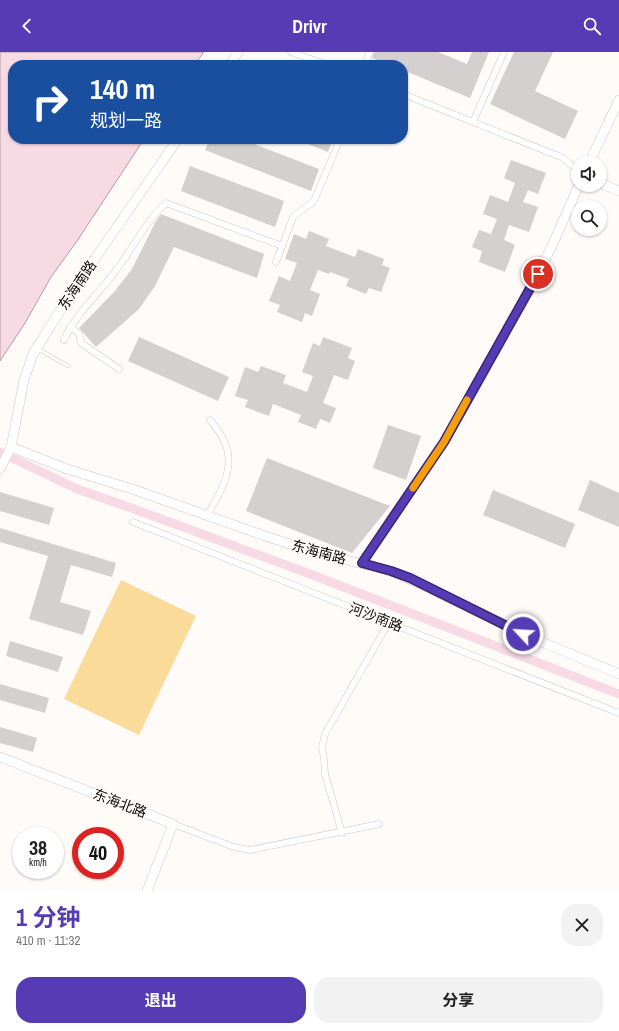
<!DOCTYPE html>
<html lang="zh">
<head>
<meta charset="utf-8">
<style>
	body { margin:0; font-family:"Archivo Narrow","Noto Sans SC",sans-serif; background:#f2f2f2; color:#222; height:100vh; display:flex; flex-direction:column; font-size:15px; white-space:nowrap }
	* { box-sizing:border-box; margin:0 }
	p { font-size:13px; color:#767676 }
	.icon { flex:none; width:22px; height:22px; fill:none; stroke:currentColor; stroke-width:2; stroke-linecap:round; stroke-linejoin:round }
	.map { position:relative; height:839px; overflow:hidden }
	.sheet { display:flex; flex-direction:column; background:#fff; flex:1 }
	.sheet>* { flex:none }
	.banner { position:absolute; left:8px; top:8px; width:400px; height:84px; border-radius:16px; box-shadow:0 1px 3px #0004; background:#1a4fa0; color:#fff; overflow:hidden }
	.fabs { position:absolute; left:571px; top:104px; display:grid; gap:8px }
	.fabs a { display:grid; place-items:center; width:36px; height:36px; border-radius:50%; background:#fff; box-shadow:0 1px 3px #0004; font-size:20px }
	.speed { position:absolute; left:12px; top:775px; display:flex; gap:8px; font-size:20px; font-weight:700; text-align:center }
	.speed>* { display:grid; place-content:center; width:52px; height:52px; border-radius:50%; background:#fff; box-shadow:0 1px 3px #0004; line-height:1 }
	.speed small { font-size:10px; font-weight:400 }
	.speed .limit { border:6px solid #d22; background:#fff; color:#111 }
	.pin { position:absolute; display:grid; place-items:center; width:34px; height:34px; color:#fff; margin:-17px; border:2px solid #fff; border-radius:50%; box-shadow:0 1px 4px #0007 }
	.me { position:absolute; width:44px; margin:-22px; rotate:295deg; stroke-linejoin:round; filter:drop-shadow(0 0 3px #0008) }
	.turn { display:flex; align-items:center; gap:14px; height:84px; padding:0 16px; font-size:18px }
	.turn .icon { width:52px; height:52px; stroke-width:2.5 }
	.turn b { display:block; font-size:28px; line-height:34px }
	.round { display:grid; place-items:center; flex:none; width:42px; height:42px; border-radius:16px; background:#f2f2f2 }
	.head { display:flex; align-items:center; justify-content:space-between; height:68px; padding:0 16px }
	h1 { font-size:24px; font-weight:700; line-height:30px; color:#553cb4 }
	.primary-button { display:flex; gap:8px; margin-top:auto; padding:8px 16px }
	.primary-button a { flex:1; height:46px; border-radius:16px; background:#553cb4; color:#fff; font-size:16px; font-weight:700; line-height:46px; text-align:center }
	.primary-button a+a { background:#f2f2f2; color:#222 }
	header { display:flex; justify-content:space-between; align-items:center; height:52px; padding:0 16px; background:#553cb4; color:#fff; font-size:18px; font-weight:700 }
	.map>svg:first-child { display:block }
	.green { fill:#fbdb9a }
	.water { fill:#f8dae5; stroke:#b29ca4 }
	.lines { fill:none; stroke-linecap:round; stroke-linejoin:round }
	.canal { stroke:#f8dae5; stroke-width:9 }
	.building { fill:#d4d0d0 }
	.lane-casing { stroke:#cdc9c8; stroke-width:4 }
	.street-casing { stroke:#cdc9c8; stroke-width:7 }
	.secondary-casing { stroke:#cdc9c8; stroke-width:10 }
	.lane { stroke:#fff; stroke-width:3 }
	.street { stroke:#fff; stroke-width:6 }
	.secondary { stroke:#fff; stroke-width:9 }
	.route-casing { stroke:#372775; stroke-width:10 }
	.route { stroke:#553cb4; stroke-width:7 }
	.slow { stroke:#f59e0b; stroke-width:7 }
	.labels { text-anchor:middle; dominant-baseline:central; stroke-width:3; stroke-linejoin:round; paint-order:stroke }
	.street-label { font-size:14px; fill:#0d0c0b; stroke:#fffbf9 }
</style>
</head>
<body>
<header><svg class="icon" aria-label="back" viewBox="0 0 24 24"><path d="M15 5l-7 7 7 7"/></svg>Drivr<svg class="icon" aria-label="search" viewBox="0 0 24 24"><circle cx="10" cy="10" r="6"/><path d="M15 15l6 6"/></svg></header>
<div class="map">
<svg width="619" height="839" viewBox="0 0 619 839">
	<rect width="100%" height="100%" fill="#fffbf9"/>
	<path class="green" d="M121 528 196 564 139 683 64 647Z"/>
	<path class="water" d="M0 0H204L194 13H13V87H144L77 189 51 225 25 271 0 309Z"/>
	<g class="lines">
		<path class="canal" d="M0 400 77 437 137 458 310 522 619 642"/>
	</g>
	<g class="building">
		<path d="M374 0H438L467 12 472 0H489L470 46 403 18V13H390L372 6Z"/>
		<path d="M514 0H553L535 39 578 59 565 87 490 52Z"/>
		<path d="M210 87H241L319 117 311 139 205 98Z"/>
		<path d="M295 87H333L328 100Z"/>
		<path d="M511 108 546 121 538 142 528 138 523 150 538 155 529 180 509 173 504 188 515 193 505 220 479 210 482 199 472 195 479 178 491 182 497 167 483 162 490 143 508 150 515 131 504 126Z"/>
		<path d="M190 114 284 149 275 175 181 139Z"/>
		<path d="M161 162 264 202 257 226 174 195 155 234 139 257 96 295 79 276 114 240 132 217 156 169Z"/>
		<path d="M309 179 329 187 326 194 355 205 358 197 384 207 382 213 390 216 381 240 369 236 366 242 346 234 349 227 330 220 329 222 318 218 310 238 320 242 312 264 305 261 302 270 277 260 280 253 269 249 279 224 290 229 297 211 285 207 294 182 306 187Z"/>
		<path d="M139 285 229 325 218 349 128 309Z"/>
		<path d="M323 285 352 296 348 306 355 309 348 328 334 323 323 351 336 356 330 371 320 367 316 377 298 370 301 363 273 352 269 364 245 355 248 348 235 344 245 315 258 320 261 314 286 323 283 331 307 340 313 324 302 320 313 291 320 294Z"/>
		<path d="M388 373 421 384 406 428 373 416Z"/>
		<path d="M267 406 390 454 352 501 246 459Z"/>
		<path d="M590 428 619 441V475L578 458Z"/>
		<path d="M493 438 575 472 565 496 483 463Z"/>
		<path d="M0 440 54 456 49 473 0 459Z"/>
		<path d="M0 476 116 511 112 525 71 513 60 550 91 559 83 583 29 567 48 504 0 490Z"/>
		<path d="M10 589 63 605 58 620 6 604Z"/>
		<path d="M0 632 49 646 45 661 0 648Z"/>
		<path d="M0 675 37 686 33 700 0 691Z"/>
	</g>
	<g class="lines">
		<g class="lane-casing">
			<path id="lane" d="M38 297 68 314"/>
		</g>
		<g class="street-casing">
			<g id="street">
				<path d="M291 0 327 13"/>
				<path d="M364 13 370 0"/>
				<path d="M403 42 561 105 578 118"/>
				<path d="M473 70 504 0"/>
				<path d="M276 210 293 165 314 149 340 87"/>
				<path d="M70 275 79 282 81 291 119 317"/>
				<path d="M64 288C76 261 100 241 117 217 134 195 145 170 166 151L282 194"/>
				<path d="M207 464C220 441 237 415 224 389 221 381 215 375 210 368"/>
				<path d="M133 470 619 661"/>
				<path d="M173 772 234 795 250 798 379 772"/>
				<path d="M342 781 325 722 324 707 322 695 325 682 389 570"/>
			</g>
		</g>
		<g class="secondary-casing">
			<g id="secondary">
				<path d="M230 13 238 0"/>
				<path d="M589 111 619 48"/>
				<path d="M600 131 619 139"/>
				<path d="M11 395 67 417 135 438 271 486 322 502 391 519 429 536 523 582 619 622"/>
				<path d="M0 417 11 395 24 328 33 302 71 241 178 87"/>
				<path d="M362 511 444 390 531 235 551 196 579 133"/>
				<path d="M0 705 173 772 147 839"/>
			</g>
		</g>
		<use href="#lane" class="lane"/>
		<use href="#street" class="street"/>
		<use href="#secondary" class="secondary"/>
	</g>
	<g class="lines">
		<g class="route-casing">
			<path id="route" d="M523 582 410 526 391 519 362 511 444 390 538 222"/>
		</g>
		<use href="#route" class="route"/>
		<path class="slow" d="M413 436 444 390 467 348"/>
	</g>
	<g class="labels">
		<g class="street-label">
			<text transform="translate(77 233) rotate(-56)">东海南路</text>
			<text transform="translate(319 500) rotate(15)">东海南路</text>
			<text transform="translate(376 565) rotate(21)">河沙南路</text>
			<text transform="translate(120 751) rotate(21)">东海北路</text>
		</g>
	</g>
</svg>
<div class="fabs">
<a><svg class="icon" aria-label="sound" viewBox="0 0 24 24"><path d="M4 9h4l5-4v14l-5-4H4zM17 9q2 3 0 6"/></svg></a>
<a><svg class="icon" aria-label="search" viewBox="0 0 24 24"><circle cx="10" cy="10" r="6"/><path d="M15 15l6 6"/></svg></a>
</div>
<div class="speed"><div>38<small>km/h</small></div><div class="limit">40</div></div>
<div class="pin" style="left:538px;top:222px;background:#d93025"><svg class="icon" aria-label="arrive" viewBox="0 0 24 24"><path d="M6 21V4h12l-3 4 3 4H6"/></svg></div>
<svg class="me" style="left:523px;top:582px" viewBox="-20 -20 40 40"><circle r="17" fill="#553cb4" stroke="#fff" stroke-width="3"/><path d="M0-11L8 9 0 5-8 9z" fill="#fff"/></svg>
<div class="banner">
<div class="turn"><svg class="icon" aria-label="right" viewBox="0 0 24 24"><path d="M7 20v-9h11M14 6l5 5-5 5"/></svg><div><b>140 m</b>规划一路</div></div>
</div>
</div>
<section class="sheet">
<div class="head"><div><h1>1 分钟</h1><p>410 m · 11:32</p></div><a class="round"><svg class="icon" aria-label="close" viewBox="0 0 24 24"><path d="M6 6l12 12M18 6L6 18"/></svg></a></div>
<div class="primary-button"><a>退出</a><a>分享</a></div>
</section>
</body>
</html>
